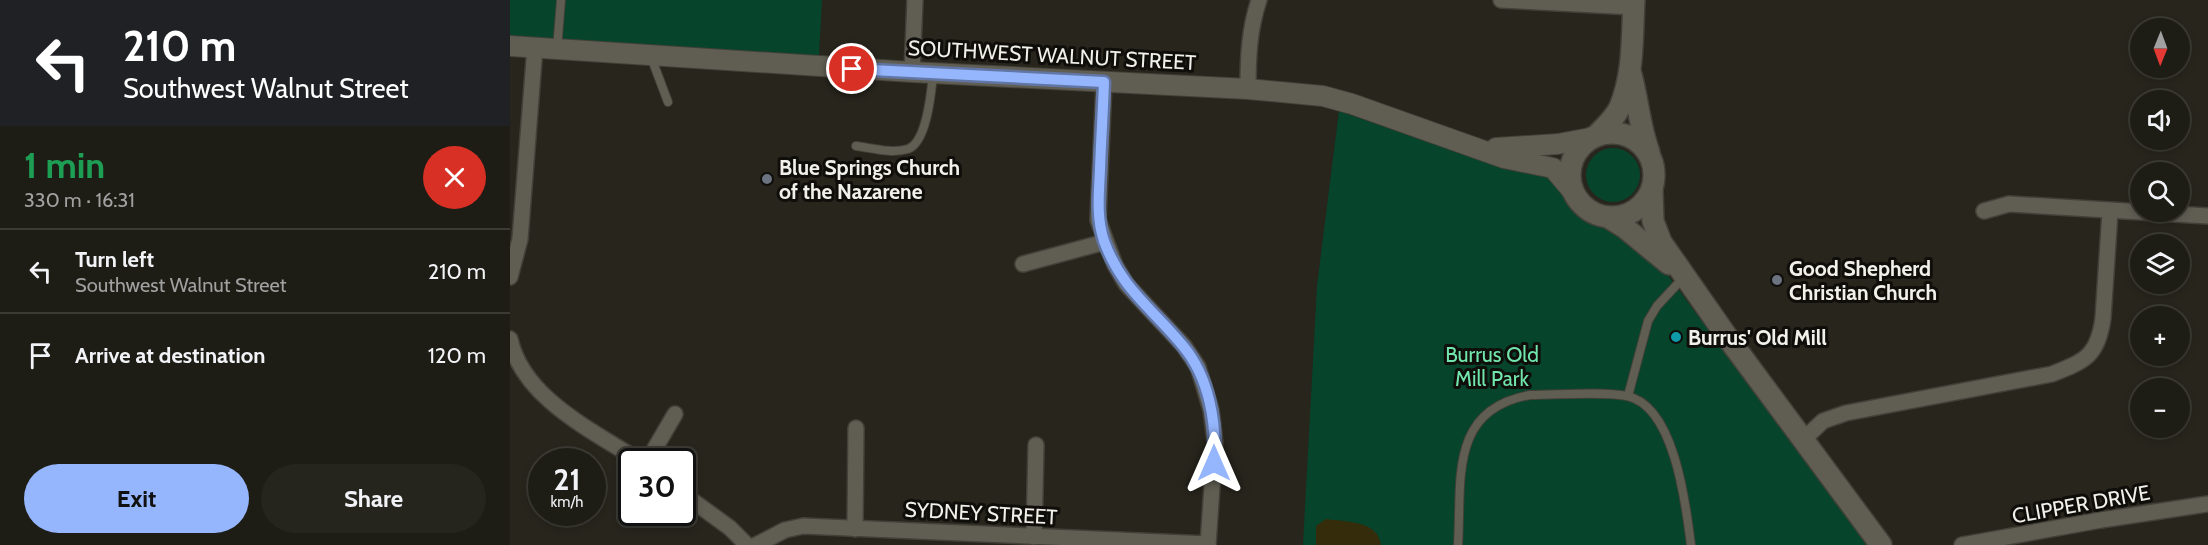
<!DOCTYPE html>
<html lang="en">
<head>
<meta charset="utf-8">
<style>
	body { margin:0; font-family:Cabin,sans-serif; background:#25251e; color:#f1f3f6; height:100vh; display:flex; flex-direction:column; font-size:22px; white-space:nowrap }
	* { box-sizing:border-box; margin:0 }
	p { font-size:20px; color:#a0a1a0 }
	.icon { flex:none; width:33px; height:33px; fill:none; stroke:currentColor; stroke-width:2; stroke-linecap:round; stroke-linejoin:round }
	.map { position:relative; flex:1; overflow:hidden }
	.side { display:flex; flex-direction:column; background:#1d1c15; width:510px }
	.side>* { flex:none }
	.hud { background:#202124; color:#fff; overflow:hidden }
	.needle { width:39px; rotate:181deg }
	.fabs { position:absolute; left:1620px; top:18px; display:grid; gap:12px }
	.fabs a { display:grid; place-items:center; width:60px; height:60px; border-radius:50%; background:#1d1c15; box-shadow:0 3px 9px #0003,0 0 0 2px #3b3a34; font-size:30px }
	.speed { position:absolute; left:18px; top:448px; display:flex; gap:12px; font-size:30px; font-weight:700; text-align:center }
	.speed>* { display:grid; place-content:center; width:78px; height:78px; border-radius:50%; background:#1d1c15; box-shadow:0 3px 9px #0003,0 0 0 2px #3b3a34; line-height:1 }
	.speed small { font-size:15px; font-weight:400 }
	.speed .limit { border:3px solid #111; border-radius:9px; background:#fff; color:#111 }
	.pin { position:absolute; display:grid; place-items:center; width:51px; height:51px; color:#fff; margin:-26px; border:3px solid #fff; border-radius:50%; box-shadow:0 2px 6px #0007 }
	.me { position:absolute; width:66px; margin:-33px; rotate:0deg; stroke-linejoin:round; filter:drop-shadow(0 0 4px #0008) }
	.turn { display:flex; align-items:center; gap:21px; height:126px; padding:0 24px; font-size:27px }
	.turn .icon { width:78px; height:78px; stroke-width:2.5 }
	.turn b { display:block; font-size:42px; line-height:51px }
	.round { display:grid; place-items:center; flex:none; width:63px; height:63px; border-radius:32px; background:#25251e }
	.overview { display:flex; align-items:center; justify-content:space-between; height:102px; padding:0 24px }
	h1 { font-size:36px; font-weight:800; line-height:45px; color:#1e9e55 }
	.action { display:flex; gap:12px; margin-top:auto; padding:12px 24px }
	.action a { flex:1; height:69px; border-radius:36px; background:#95b6fd; color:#111; font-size:24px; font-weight:800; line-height:69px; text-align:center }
	.action a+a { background:#25251e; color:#f1f3f6 }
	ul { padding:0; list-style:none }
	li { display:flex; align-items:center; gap:18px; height:84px; padding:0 24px; border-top:2px solid #3b3a34 }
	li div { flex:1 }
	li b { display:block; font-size:22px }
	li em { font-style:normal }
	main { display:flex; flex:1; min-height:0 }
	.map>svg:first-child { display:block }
	.green { fill:#06442b }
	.sand { fill:#342c0b }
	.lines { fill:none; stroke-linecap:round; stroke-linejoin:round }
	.service-casing { stroke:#424038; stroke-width:10 }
	.minor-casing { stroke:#424038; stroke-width:18 }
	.tertiary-casing { stroke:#424038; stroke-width:22 }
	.secondary-casing { stroke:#424038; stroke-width:24 }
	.service { stroke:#605e53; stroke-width:8 }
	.minor { stroke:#605e53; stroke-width:15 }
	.tertiary { stroke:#605e53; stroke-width:20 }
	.secondary { stroke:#605e53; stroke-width:21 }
	.route-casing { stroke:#6176a4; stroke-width:15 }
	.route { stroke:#95b6fd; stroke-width:10 }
	.worship-dot { fill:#6b7280; stroke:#0f0e0a; stroke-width:2 }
	.culture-dot { fill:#0f9aa8; stroke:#0f0e0a; stroke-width:2 }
	.labels { text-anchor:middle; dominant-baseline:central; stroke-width:6; stroke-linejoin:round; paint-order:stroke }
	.street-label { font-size:21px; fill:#f1f0e9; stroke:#0f0e0a }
	.poi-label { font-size:21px; font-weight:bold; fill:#f1f0e9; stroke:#0f0e0a; text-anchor:start }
	.park-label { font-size:21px; fill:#71e6ac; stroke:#0f0e0a }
</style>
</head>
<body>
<main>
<section class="side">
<div class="hud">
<div class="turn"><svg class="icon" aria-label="left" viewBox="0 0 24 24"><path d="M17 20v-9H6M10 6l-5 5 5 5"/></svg><div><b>210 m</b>Southwest Walnut Street</div></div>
</div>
<div class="overview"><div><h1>1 min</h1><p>330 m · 16:31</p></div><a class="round" style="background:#d93025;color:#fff"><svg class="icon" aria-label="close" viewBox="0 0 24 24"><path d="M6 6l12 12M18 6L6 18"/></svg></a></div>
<ul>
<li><svg class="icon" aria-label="left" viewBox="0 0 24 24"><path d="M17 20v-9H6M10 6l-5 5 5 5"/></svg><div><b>Turn left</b><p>Southwest Walnut Street</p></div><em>210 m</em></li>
<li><svg class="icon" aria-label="arrive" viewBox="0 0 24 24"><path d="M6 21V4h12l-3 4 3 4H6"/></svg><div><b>Arrive at destination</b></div><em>120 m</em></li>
</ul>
<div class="action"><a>Exit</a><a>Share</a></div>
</section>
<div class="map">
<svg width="1698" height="545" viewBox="0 0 1698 545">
	<rect width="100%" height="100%" fill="#27251c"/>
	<g class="green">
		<path d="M0 0H312L309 56 0 36Z"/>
		<path d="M829 111 957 156 1034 170 1078 215 1106 228 1151 266 1358 545H793L807 286Z"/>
		<circle cx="1103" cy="175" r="27"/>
	</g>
	<path class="sand" d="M816 519C835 522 868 520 871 545H806V526Z"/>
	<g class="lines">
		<g class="service-casing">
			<g id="service">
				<path d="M47 49 51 0"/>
				<path d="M141 57 158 102"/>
				<path d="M346 146C362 148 382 154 398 149 417 142 421 93 423 75"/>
				<path d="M1118 396 1138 321 1147 306 1173 278"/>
				<path d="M948 545C952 482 938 409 1020 395 1048 395 1091 391 1117 396 1165 406 1176 506 1181 545"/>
			</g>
		</g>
		<g class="minor-casing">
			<g id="minor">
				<path d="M991 0 1123 7"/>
				<path d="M402 72 405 0"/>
				<path d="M594 82 588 220 605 265 616 284 674 346 688 367 701 410 705 442 698 545"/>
				<path d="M738 89C738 58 739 30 749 0"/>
				<path d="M1474 211 1499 204 1698 216"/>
				<path d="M513 264 595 242"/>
				<path d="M0 277 10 239 25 47"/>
				<path d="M0 339C13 399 84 431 131 462"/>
				<path d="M1294 439 1313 421 1336 413 1542 374C1575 361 1588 356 1593 318L1600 212"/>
				<path d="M137 462 165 414"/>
				<path d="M172 493 220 528 237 545"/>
				<path d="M345 529 346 428"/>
				<path d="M524 537 526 445"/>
				<path d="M246 545 275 530 293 526 698 544"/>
				<path d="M1452 545 1591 520 1698 504"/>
			</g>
		</g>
		<g class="tertiary-casing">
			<g id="tertiary">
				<path d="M0 46 402 72 738 89 813 96 842 104 994 158 1043 168 1065 194"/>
				<path d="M986 148 1048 144 1080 138"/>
			</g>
		</g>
		<g class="secondary-casing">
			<g id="secondary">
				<path d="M1120 71C1128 98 1129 126 1139 152"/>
				<circle cx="1102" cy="175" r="42"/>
				<path d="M1086 136C1095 127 1105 118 1110 107 1124 73 1122 36 1124 0"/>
				<path d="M1142 190 1143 221 1151 242 1218 338 1371 545"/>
				<path d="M1098 217 1114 227 1159 264"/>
			</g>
		</g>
		<use href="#service" class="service"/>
		<use href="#minor" class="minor"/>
		<use href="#tertiary" class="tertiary"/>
		<use href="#secondary" class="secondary"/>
	</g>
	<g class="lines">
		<g class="route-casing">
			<path id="route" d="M342 69 594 82C593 111 591 140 590 169 589 194 586 217 594 241 612 290 642 308 673 346 699 377 707 423 704 463"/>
		</g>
		<use href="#route" class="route"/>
	</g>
	<g class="worship-dot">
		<circle cx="257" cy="179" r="6"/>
		<circle cx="1267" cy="280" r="6"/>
	</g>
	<circle class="culture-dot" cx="1166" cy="337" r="6"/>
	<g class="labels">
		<g class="street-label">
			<text transform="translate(542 55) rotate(3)">SOUTHWEST WALNUT STREET</text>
			<text transform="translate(1571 504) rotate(-10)">CLIPPER DRIVE</text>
			<text transform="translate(471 513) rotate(3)">SYDNEY STREET</text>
		</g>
		<g class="poi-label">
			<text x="269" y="167">Blue Springs Church<tspan x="269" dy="24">of the Nazarene</tspan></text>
			<text x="1279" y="268">Good Shepherd<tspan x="1279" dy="24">Christian Church</tspan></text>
			<text x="1178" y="337">Burrus' Old Mill</text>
		</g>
		<g class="park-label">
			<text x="982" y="354">Burrus Old<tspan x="982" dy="24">Mill Park</tspan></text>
		</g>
	</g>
</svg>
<div class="fabs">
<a><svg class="needle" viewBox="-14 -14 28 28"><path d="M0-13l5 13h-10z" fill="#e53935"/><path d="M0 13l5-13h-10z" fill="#a0a1a0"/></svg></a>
<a><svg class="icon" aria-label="sound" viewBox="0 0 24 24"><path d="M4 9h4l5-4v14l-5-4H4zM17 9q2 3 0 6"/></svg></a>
<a><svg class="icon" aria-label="search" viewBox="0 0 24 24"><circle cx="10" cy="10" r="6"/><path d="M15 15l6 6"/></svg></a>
<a><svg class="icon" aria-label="layers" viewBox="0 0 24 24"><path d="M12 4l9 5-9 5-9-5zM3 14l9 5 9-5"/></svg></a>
<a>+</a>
<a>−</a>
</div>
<div class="speed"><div>21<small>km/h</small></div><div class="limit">30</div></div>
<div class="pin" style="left:342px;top:69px;background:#d93025"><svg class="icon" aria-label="arrive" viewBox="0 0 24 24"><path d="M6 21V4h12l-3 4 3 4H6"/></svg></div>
<svg class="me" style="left:704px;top:463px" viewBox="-20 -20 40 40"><path d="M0-17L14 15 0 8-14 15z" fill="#95b6fd" stroke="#fff" stroke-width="4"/></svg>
</div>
</main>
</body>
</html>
